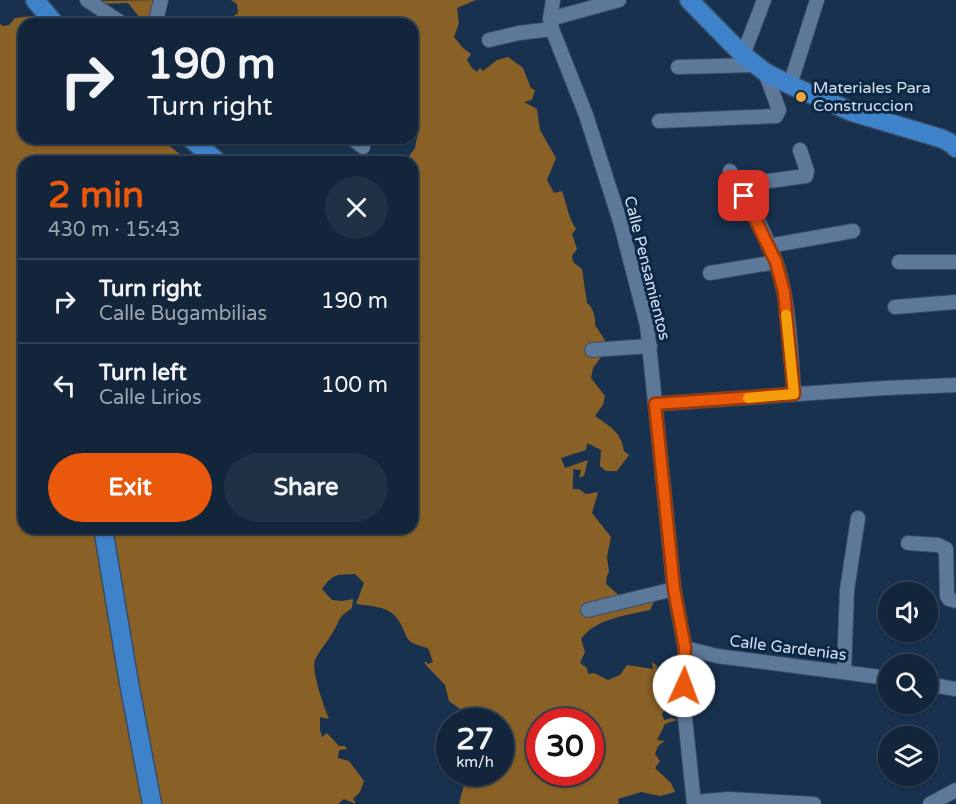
<!DOCTYPE html>
<html lang="en">
<head>
<meta charset="utf-8">
<style>
	body { margin:0; font-family:"Varela Round",sans-serif; background:#1f3145; color:#f1f3f6; height:100vh; display:flex; flex-direction:column; font-size:22px; white-space:nowrap }
	* { box-sizing:border-box; margin:0 }
	p { font-size:20px; color:#9ca5af }
	.icon { flex:none; width:33px; height:33px; fill:none; stroke:currentColor; stroke-width:2; stroke-linecap:round; stroke-linejoin:round }
	.map { position:relative; flex:1; overflow:hidden }
	.side { position:absolute; left:18px; top:156px; width:400px; height:378px; display:flex; flex-direction:column; background:#12253a; border-radius:18px; box-shadow:0 2px 4px #0004,0 0 0 2px #314254 }
	.side>* { flex:none }
	.guide { position:absolute; left:18px; top:18px; width:400px; height:126px; border-radius:18px; box-shadow:0 2px 4px #0004,0 0 0 2px #314254; background:#12253a; color:#f1f3f6; overflow:hidden }
	.tools { position:absolute; left:878px; top:582px; display:grid; gap:12px }
	.tools a { display:grid; place-items:center; width:60px; height:60px; border-radius:50%; background:#12253a; box-shadow:0 2px 4px #0004,0 0 0 2px #314254; font-size:30px }
	.speed { position:absolute; left:436px; top:708px; display:flex; gap:12px; font-size:30px; font-weight:700; text-align:center }
	.speed>* { display:grid; place-content:center; width:78px; height:78px; border-radius:50%; background:#12253a; box-shadow:0 2px 4px #0004,0 0 0 2px #314254; line-height:1 }
	.speed small { font-size:15px; font-weight:400 }
	.speed .limit { border:9px solid #d22; background:#fff; color:#111 }
	.pin { position:absolute; display:grid; place-items:center; width:51px; height:51px; color:#fff; margin:-26px; border-radius:12px; box-shadow:0 3px 9px #0006 }
	.me { position:absolute; width:66px; margin:-33px; rotate:2deg; stroke-linejoin:round; filter:drop-shadow(0 0 4px #0008) }
	.turn { display:flex; align-items:center; gap:21px; height:126px; padding:0 30px; font-size:27px }
	.turn .icon { width:78px; height:78px; stroke-width:2.5 }
	.turn b { display:block; font-size:42px; line-height:51px }
	.round { display:grid; place-items:center; flex:none; width:63px; height:63px; border-radius:32px; background:#1f3145 }
	.overview { display:flex; align-items:center; justify-content:space-between; height:102px; padding:0 30px }
	h1 { font-size:36px; font-weight:700; line-height:45px; color:#ea580c }
	.cta { display:flex; gap:12px; margin-top:auto; padding:12px 30px }
	.cta a { flex:1; height:69px; border-radius:36px; background:#ea580c; color:#fff; font-size:24px; font-weight:700; line-height:69px; text-align:center }
	.cta a+a { background:#1f3145; color:#f1f3f6 }
	ul { padding:0; list-style:none }
	li { display:flex; align-items:center; gap:18px; height:84px; padding:0 30px; border-top:2px solid #314254 }
	li div { flex:1 }
	li b { display:block; font-size:22px }
	li em { font-style:normal }
	.map>svg:first-child { display:block }
	.forest { fill:#896126; fill-rule:evenodd }
	.lines { fill:none; stroke-linecap:round; stroke-linejoin:round }
	.minor-casing { stroke:#384c65; stroke-width:16 }
	.major-casing { stroke:#384c65; stroke-width:21 }
	.minor { stroke:#5d799a; stroke-width:14 }
	.major { stroke:#3e82c9; stroke-width:18 }
	.route-casing { stroke:#983908; stroke-width:15 }
	.route { stroke:#ea580c; stroke-width:10 }
	.slow { stroke:#f59e0b; stroke-width:10 }
	.poi-dot { fill:#eea73c; stroke:#0e2743; stroke-width:2 }
	.labels { text-anchor:middle; dominant-baseline:central; stroke-width:6; stroke-linejoin:round; paint-order:stroke }
	.poi-label { font-size:16px; fill:#d1e0f3; stroke:#0e2743; text-anchor:start }
	.street-label { font-size:16px; fill:#d1e0f3; stroke:#0e2743 }
</style>
</head>
<body>
<div class="map">
<svg width="956" height="804" viewBox="0 0 956 804">
	<rect width="100%" height="100%" fill="#18314e"/>
	<g class="forest">
		<path d="M160 0 153 19 140 18 128 3 98 4 97 1Z"/>
		<path d="M231 0H476L457 8 459 23 454 37 463 48 471 54 467 60 472 68 477 72 480 68 483 71 497 60 508 57 523 68 531 88 535 90 532 100 524 102 537 109 540 130 556 158 547 180 554 193 562 191C567 205 568 217 576 229L572 234 577 249 572 256 573 262 582 269 587 303C593 307 596 318 595 325L605 340 601 349V357L593 368 591 378 605 396 603 405 595 416C610 427 621 431 624 451L629 455 617 471H606L600 466 601 450 587 443 586 450 561 458 565 468 588 460 584 476 579 478 581 470 573 469C574 476 572 484 573 489H579L586 494 598 492 592 513 611 537 607 557 609 572 607 576 606 584 623 599 656 597 650 610C627 615 595 619 581 639L585 652 580 663 587 668 588 674 594 673 608 680 620 675 627 665 653 669 652 662 657 666 658 673 672 671 676 674C677 688 671 703 662 714L664 720 672 718 677 720 665 724 657 740 665 741 658 746 655 754 660 761 655 768 671 783 675 792 660 796 641 792 618 799 619 804H459L467 773 501 772V722L464 721 463 711 449 701 445 685 425 664V661L428 664 433 662 428 648C399 641 411 636 396 617 387 606 369 606 356 604L364 583 355 574C337 575 333 573 322 589L332 600 342 601 353 599 352 608C335 620 342 618 333 632 328 641 319 651 315 660 311 672 324 706 329 719L320 717V730L322 737 327 733 339 746H345L347 749 339 750 338 758 349 761 364 781 360 792 353 799 356 804 344 799 338 804H0V24L3 26 9 25 15 18 33 16 43 24H24V138H166L167 144 181 155 197 157V162H24V528H412V162H405L415 148 418 132 413 130 412 24H221L238 13 237 4ZM540 722H591V772H540Z"/>
	</g>
	<g class="lines">
		<g class="minor-casing">
			<g id="minor">
				<path d="M87 0 123 24"/>
				<path d="M553 0 550 19 552 29 586 115 620 221 647 325 674 589 685 648 683 698 694 804"/>
				<path d="M550 19 619 0"/>
				<path d="M155 24 161 0"/>
				<path d="M489 40 519 33 552 29"/>
				<path d="M743 55 764 0"/>
				<path d="M678 67 756 65"/>
				<path d="M790 85 817 0"/>
				<path d="M659 121 776 116 779 110 765 72"/>
				<path d="M351 138 363 147"/>
				<path d="M730 171C748 199 764 231 776 262 789 297 791 356 794 394"/>
				<path d="M739 185 806 176 807 171 800 150"/>
				<path d="M768 246 853 231"/>
				<path d="M899 262H956"/>
				<path d="M710 273 776 262"/>
				<path d="M895 307 956 302"/>
				<path d="M592 350 650 346"/>
				<path d="M655 404 885 388 956 385"/>
				<path d="M908 543 938 545 946 549 947 596 949 599 956 601"/>
				<path d="M588 610 674 589"/>
				<path d="M685 648 717 656 888 678"/>
				<path d="M844 671 847 590 858 518"/>
				<path d="M927 684 956 689"/>
				<path d="M694 802 729 799 814 804"/>
				<path d="M930 804 956 790"/>
			</g>
		</g>
		<g class="major-casing">
			<g id="major">
				<path d="M35 0 55 24"/>
				<path d="M689 0 743 55 765 72 790 85 852 112 940 138 949 142 956 148"/>
				<path d="M190 138 218 162"/>
				<path d="M103 528 129 683 152 804"/>
			</g>
		</g>
		<use href="#minor" class="minor"/>
		<use href="#major" class="major"/>
	</g>
	<g class="lines">
		<g class="route-casing">
			<path id="route" d="M684 686 685 648 674 589 655 404 794 394 784 292 776 262 744 196"/>
		</g>
		<use href="#route" class="route"/>
		<path class="slow" d="M748 398 794 394 786 315"/>
	</g>
	<circle class="poi-dot" cx="801" cy="97" r="6"/>
	<g class="labels">
		<g class="poi-label">
			<text x="813" y="88">Materiales Para<tspan x="813" dy="18">Construccion</tspan></text>
		</g>
		<g class="street-label">
			<text transform="translate(647 268) rotate(76)">Calle Pensamientos</text>
			<text transform="translate(788 648) rotate(7)">Calle Gardenias</text>
		</g>
	</g>
</svg>
<div class="tools">
<a><svg class="icon" aria-label="sound" viewBox="0 0 24 24"><path d="M4 9h4l5-4v14l-5-4H4zM17 9q2 3 0 6"/></svg></a>
<a><svg class="icon" aria-label="search" viewBox="0 0 24 24"><circle cx="10" cy="10" r="6"/><path d="M15 15l6 6"/></svg></a>
<a><svg class="icon" aria-label="layers" viewBox="0 0 24 24"><path d="M12 4l9 5-9 5-9-5zM3 14l9 5 9-5"/></svg></a>
</div>
<div class="speed"><div>27<small>km/h</small></div><div class="limit">30</div></div>
<div class="pin" style="left:744px;top:196px;background:#d93025"><svg class="icon" aria-label="arrive" viewBox="0 0 24 24"><path d="M6 21V4h12l-3 4 3 4H6"/></svg></div>
<svg class="me" style="left:684px;top:686px" viewBox="-20 -20 40 40"><circle r="19" fill="#fff"/><path d="M0-13L10 11 0 6-10 11z" fill="#ea580c"/></svg>
<div class="guide">
<div class="turn"><svg class="icon" aria-label="right" viewBox="0 0 24 24"><path d="M7 20v-9h11M14 6l5 5-5 5"/></svg><div><b>190 m</b>Turn right</div></div>
</div>
<section class="side">
<div class="overview"><div><h1>2 min</h1><p>430 m · 15:43</p></div><a class="round"><svg class="icon" aria-label="close" viewBox="0 0 24 24"><path d="M6 6l12 12M18 6L6 18"/></svg></a></div>
<ul>
<li><svg class="icon" aria-label="right" viewBox="0 0 24 24"><path d="M7 20v-9h11M14 6l5 5-5 5"/></svg><div><b>Turn right</b><p>Calle Bugambilias</p></div><em>190 m</em></li>
<li><svg class="icon" aria-label="left" viewBox="0 0 24 24"><path d="M17 20v-9H6M10 6l-5 5 5 5"/></svg><div><b>Turn left</b><p>Calle Lirios</p></div><em>100 m</em></li>
</ul>
<div class="cta"><a>Exit</a><a>Share</a></div>
</section>
</div>
</body>
</html>
